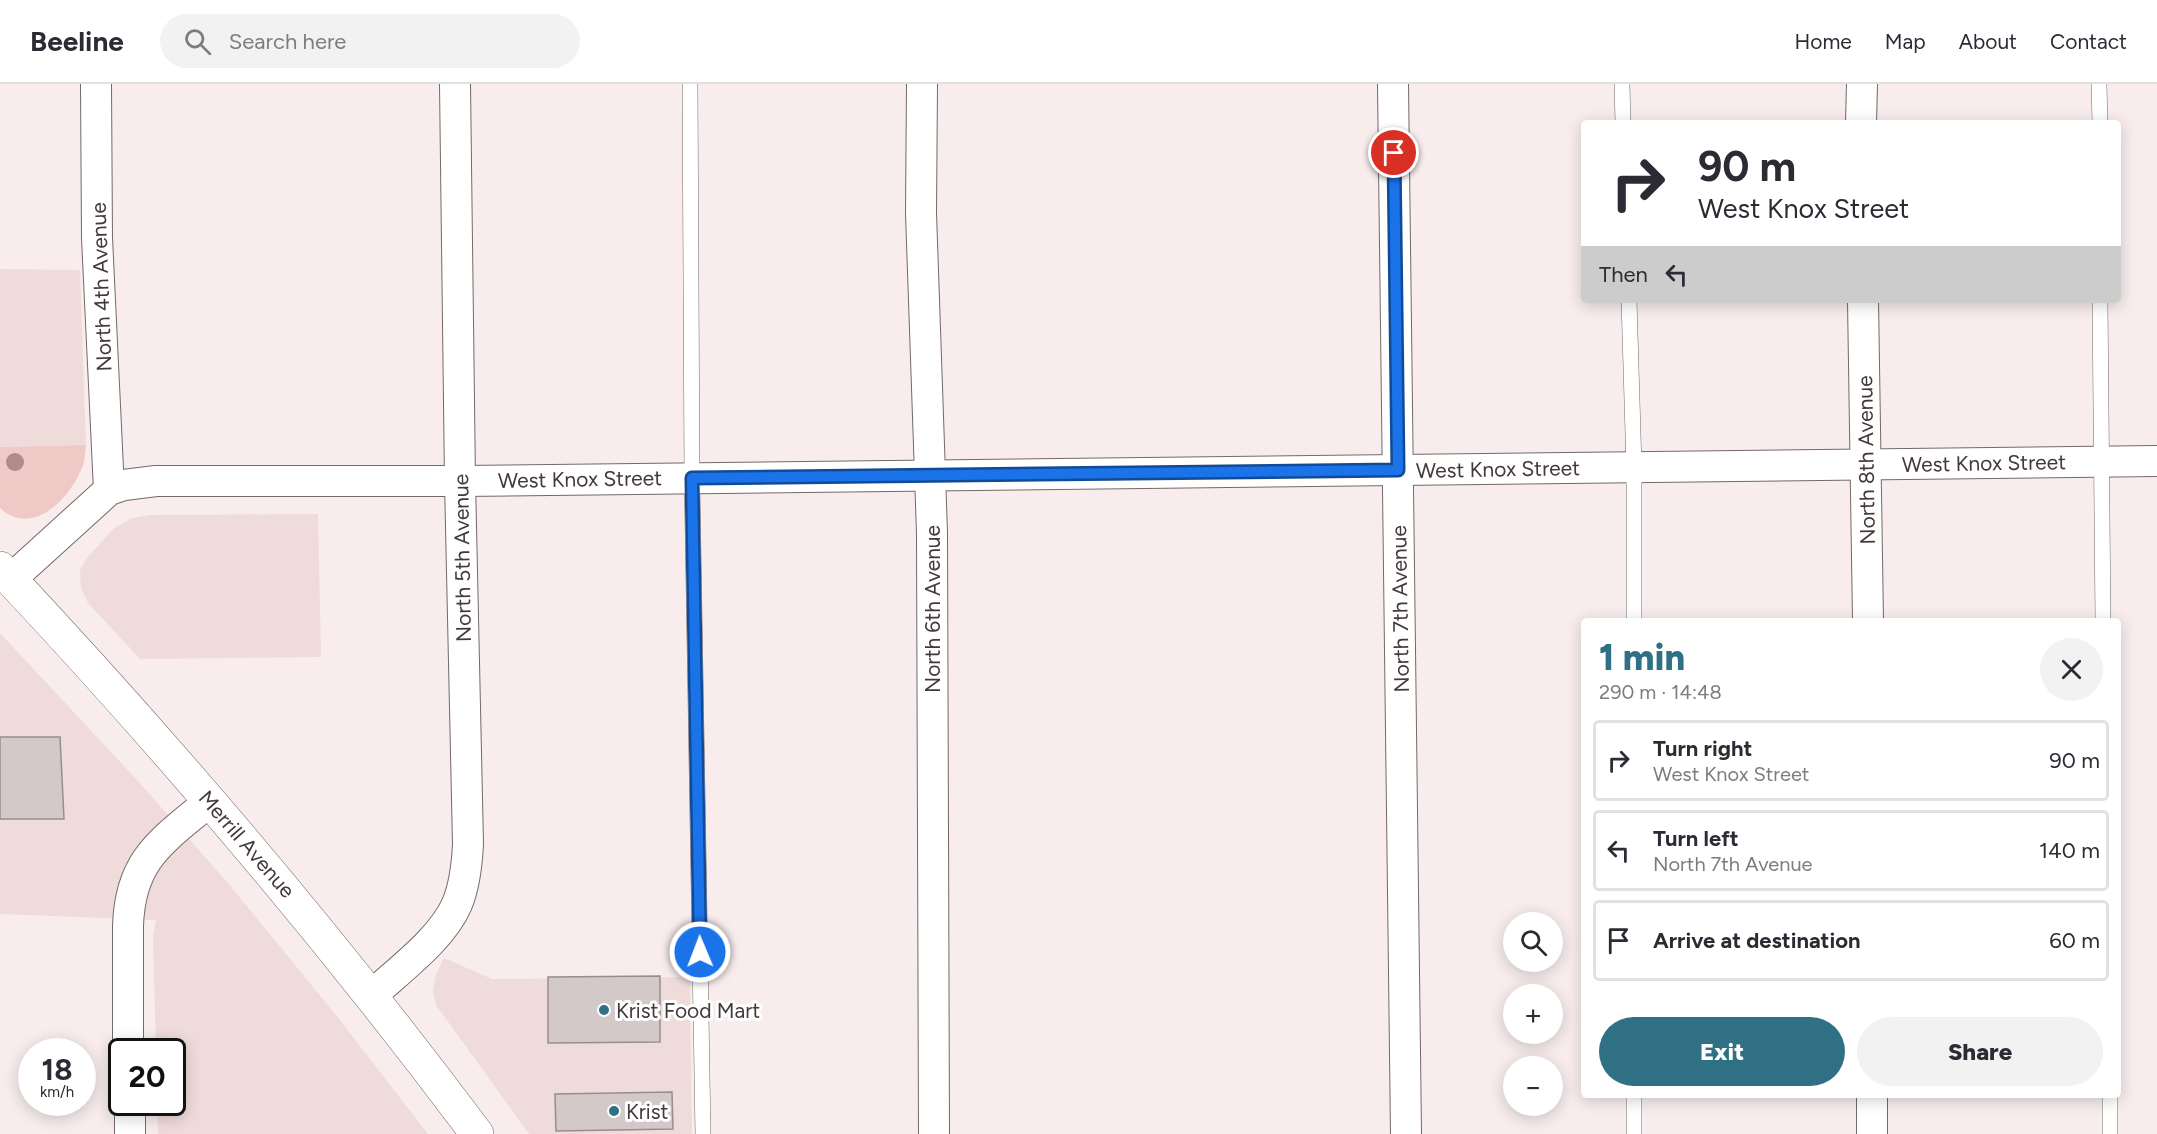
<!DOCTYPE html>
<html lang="en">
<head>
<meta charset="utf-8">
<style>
	body { margin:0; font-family:Figtree,sans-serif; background:#f2f2f3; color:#2b2b33; height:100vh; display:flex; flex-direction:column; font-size:22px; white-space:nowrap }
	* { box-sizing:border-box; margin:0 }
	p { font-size:20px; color:#7c7c81 }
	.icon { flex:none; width:33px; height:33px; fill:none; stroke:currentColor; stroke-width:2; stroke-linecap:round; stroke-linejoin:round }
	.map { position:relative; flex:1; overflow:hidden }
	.side { position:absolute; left:1581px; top:534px; width:540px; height:480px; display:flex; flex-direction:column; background:#fff; border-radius:6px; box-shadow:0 3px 15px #0003 }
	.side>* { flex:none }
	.banner { position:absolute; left:1581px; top:36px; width:540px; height:183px; border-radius:6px; box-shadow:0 3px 15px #0003; background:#fff; color:#2b2b33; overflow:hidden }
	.buttons { position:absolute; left:1503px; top:828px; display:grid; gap:12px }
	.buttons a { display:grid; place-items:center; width:60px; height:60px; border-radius:50%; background:#fff; box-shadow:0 3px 15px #0003; font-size:30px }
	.speed { position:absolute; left:18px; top:954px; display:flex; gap:12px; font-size:30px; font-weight:700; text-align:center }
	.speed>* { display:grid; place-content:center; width:78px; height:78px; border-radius:50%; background:#fff; box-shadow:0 3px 15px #0003; line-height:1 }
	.speed small { font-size:15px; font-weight:400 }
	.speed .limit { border:3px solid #111; border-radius:9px; background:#fff; color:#111 }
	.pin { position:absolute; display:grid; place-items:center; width:51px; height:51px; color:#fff; margin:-26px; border:3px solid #fff; border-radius:50%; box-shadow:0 2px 6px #0007 }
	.me { position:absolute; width:66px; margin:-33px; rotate:359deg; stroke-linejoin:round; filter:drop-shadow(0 0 4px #0008) }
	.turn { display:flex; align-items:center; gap:21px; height:126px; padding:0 18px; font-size:27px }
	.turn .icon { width:78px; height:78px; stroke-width:2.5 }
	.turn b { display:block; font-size:42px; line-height:51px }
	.then { display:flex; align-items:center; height:57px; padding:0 18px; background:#0003; gap:12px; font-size:22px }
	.round { display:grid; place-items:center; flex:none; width:63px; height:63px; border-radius:32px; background:#f2f2f3 }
	.overview { display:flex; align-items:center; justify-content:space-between; height:102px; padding:0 18px }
	h1 { font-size:36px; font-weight:800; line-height:45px; color:#307084 }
	.cta { display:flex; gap:12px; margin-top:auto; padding:12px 18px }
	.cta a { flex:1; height:69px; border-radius:36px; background:#307084; color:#fff; font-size:24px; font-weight:800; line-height:69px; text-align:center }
	.cta a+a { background:#f2f2f3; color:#2b2b33 }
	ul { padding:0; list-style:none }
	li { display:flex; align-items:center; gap:18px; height:81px; margin:0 12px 9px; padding:0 6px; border:3px solid #e1e1e2; border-radius:6px }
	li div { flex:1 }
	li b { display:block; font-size:22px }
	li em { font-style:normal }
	header { display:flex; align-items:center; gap:36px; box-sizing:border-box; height:84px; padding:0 30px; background:#fff; border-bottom:2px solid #e1e1e2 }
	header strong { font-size:28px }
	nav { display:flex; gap:33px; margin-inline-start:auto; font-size:21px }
	.search { width:420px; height:54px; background:#f2f2f3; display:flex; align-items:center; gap:15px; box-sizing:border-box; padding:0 21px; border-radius:33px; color:#7c7c81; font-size:22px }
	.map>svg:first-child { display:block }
	.built { fill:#efdcda }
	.green { fill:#efc9c6 }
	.building { fill:#d4c9c9; stroke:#978d8d; stroke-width:1.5 }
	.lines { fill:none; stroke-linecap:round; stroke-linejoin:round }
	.lane-casing { stroke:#736969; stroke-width:16 }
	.street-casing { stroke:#736969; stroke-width:32 }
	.primary-casing { stroke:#736969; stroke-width:34 }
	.lane { stroke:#fff; stroke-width:15 }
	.street { stroke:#fff; stroke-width:30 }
	.primary { stroke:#fff; stroke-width:33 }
	.tree { fill:#ae8c8a }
	.route-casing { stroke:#114b97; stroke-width:15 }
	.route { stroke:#1a73e8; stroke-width:10 }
	.poi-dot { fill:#307084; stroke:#fffdfd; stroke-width:2 }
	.labels { text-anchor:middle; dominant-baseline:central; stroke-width:6; stroke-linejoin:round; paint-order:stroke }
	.street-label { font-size:21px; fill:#3f3b3a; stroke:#fffdfd }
	.poi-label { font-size:21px; fill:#3f3b3a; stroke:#fffdfd; text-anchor:start }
</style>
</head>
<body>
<header>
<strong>Beeline</strong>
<div class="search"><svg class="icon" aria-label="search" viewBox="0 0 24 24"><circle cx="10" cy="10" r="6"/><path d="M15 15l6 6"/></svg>Search here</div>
<nav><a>Home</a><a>Map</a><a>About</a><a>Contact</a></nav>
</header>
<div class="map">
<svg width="2157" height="1050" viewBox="0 0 2157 1050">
	<rect width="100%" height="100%" fill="#f8edec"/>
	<g class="built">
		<path d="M0 185 80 186 86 361 0 363Z"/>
		<path d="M318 430 321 573 140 575 88 519 81 504 80 486 87 474 114 444 132 434 151 431Z"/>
		<path d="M0 549 137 696 228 799 336 931 428 1050H158L157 1019 172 1018V968L156 967 153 852 156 836 0 830Z"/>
		<path d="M444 874 492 895 690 893 692 1050H529L436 921 433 906 436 890Z"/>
	</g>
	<path class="green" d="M86 361C85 369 85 378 82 384 69 415 33 454 0 424V363Z"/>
	<g class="building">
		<path d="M0 653H60L64 735H0Z"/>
		<path d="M660 892V958L548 959V893Z"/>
		<path d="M672 1008 673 1045 556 1047 555 1010Z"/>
	</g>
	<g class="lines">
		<g class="lane-casing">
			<g id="lane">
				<path d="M690 0 692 394 703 1050"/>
				<path d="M1622 0 1623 39"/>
				<path d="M2099 0 2100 39"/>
				<path d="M1629 216 1634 383V537"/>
				<path d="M2100 216 2103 537"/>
				<path d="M1634 1011V1050"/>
				<path d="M2110 1011V1050"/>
			</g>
		</g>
		<g class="street-casing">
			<g id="street">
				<path d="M96 0 97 154 109 406"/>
				<path d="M922 0 921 129 932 449 934 1050"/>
				<path d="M1393 0 1406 1050"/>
				<path d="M1861 39 1862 0"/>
				<path d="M1863 216 1868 537"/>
				<path d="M11 495 109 406 124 401 156 397H460L2157 377"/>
				<path d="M371 912C399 886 442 855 457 820 465 801 467 780 468 760L460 397 455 0"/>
				<path d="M128 968V842C130 775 162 757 210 717"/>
				<path d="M1872 1011V1050"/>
				<path d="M130 1018V1050"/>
			</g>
		</g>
		<g class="primary-casing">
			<path id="primary" d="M0 484C169 664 329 852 477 1050"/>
		</g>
		<use href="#lane" class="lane"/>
		<use href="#street" class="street"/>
		<use href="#primary" class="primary"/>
	</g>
	<circle class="tree" cx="15" cy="378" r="9"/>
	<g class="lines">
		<g class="route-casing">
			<path id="route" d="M700 868 692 394 1398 386 1394 69"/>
		</g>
		<use href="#route" class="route"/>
	</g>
	<g class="poi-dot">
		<circle cx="604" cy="926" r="6"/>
		<circle cx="614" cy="1027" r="6"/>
	</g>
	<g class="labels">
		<g class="street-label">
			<text transform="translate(101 203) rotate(-92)">North 4th Avenue</text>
			<text transform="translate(1866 376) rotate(-91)">North 8th Avenue</text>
			<text transform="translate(1984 379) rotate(-1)">West Knox Street</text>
			<text transform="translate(1498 385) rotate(-1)">West Knox Street</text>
			<text transform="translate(580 395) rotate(-1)">West Knox Street</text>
			<text transform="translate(462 474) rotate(-91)">North 5th Avenue</text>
			<text transform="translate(932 525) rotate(-90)">North 6th Avenue</text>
			<text transform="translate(1400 525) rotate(-91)">North 7th Avenue</text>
			<text transform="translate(247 760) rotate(49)">Merrill Avenue</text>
		</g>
		<g class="poi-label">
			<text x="616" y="926">Krist Food Mart</text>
			<text x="626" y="1027">Krist</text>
		</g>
	</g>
</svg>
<div class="buttons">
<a><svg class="icon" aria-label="search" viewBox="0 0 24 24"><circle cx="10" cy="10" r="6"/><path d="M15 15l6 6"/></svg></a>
<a>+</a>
<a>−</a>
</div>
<div class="speed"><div>18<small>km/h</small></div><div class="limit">20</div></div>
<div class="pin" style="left:1394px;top:69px;background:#d93025"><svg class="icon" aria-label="arrive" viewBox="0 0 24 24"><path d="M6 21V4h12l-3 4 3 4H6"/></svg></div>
<svg class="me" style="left:700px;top:868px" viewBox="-20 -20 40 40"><circle r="17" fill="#1a73e8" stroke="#fff" stroke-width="3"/><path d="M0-11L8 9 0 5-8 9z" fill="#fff"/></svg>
<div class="banner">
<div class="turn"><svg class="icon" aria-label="right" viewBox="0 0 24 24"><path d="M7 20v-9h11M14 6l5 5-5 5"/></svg><div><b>90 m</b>West Knox Street</div></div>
<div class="then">Then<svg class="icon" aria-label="left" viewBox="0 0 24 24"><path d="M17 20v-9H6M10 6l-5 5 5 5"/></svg></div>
</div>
<section class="side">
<div class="overview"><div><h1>1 min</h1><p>290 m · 14:48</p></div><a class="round"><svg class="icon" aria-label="close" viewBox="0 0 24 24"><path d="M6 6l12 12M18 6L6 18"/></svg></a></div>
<ul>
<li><svg class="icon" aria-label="right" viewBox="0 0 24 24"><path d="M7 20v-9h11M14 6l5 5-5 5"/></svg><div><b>Turn right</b><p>West Knox Street</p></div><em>90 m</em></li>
<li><svg class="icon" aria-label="left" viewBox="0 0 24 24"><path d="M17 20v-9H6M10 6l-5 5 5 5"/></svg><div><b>Turn left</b><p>North 7th Avenue</p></div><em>140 m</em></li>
<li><svg class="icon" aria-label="arrive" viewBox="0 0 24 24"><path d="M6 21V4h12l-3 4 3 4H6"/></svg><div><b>Arrive at destination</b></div><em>60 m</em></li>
</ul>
<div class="cta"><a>Exit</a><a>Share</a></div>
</section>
</div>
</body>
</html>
